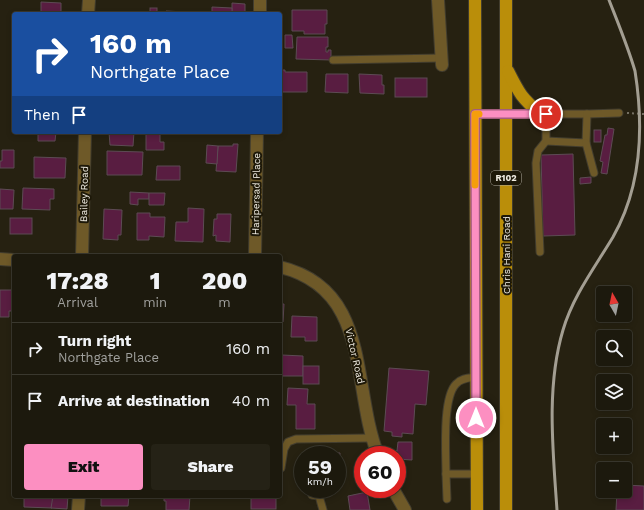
<!DOCTYPE html>
<html lang="en">
<head>
<meta charset="utf-8">
<style>
	body { margin:0; font-family:"Work Sans",sans-serif; background:#252216; color:#f1f3f6; height:100vh; display:flex; flex-direction:column; font-size:15px; white-space:nowrap }
	* { box-sizing:border-box; margin:0 }
	p { font-size:13px; color:#a0a09d }
	.icon { flex:none; width:22px; height:22px; fill:none; stroke:currentColor; stroke-width:2; stroke-linecap:round; stroke-linejoin:round }
	.map { position:relative; flex:1; overflow:hidden }
	.side { position:absolute; left:12px; top:254px; width:270px; height:244px; display:flex; flex-direction:column; background:#1c190d; border-radius:4px; box-shadow:0 2px 6px #0003,0 0 0 1px #3a382e }
	.side>* { flex:none }
	.banner { position:absolute; left:12px; top:12px; width:270px; height:122px; border-radius:4px; box-shadow:0 2px 6px #0003,0 0 0 1px #3a382e; background:#1a4fa0; color:#fff; overflow:hidden }
	.needle { width:26px; rotate:351deg }
	.fabs { position:absolute; left:596px; top:286px; display:grid; gap:8px }
	.fabs a { display:grid; place-items:center; width:36px; height:36px; border-radius:4px; background:#1c190d; box-shadow:0 2px 6px #0003,0 0 0 1px #3a382e; font-size:20px }
	.speed { position:absolute; left:294px; top:446px; display:flex; gap:8px; font-size:20px; font-weight:700; text-align:center }
	.speed>* { display:grid; place-content:center; width:52px; height:52px; border-radius:50%; background:#1c190d; box-shadow:0 2px 6px #0003,0 0 0 1px #3a382e; line-height:1 }
	.speed small { font-size:10px; font-weight:400 }
	.speed .limit { border:6px solid #d22; background:#fff; color:#111 }
	.pin { position:absolute; display:grid; place-items:center; width:34px; height:34px; color:#fff; margin:-17px; border:2px solid #fff; border-radius:50%; box-shadow:0 1px 4px #0007 }
	.me { position:absolute; width:44px; margin:-22px; rotate:0deg; stroke-linejoin:round; filter:drop-shadow(0 0 3px #0008) }
	.turn { display:flex; align-items:center; gap:14px; height:84px; padding:0 12px; font-size:18px }
	.turn .icon { width:52px; height:52px; stroke-width:2.5 }
	.turn b { display:block; font-size:28px; line-height:34px }
	.then { display:flex; align-items:center; height:38px; padding:0 12px; background:#0003; gap:8px; font-size:15px }
	.eta { display:flex; justify-content:space-evenly; align-items:center; height:68px; text-align:center }
	.eta b { font-size:24px; font-weight:800; line-height:28px }
	.primary-button { display:flex; gap:8px; margin-top:auto; padding:8px 12px }
	.primary-button a { flex:1; height:46px; border-radius:4px; background:#fc8fc1; color:#111; font-size:16px; font-weight:800; line-height:46px; text-align:center }
	.primary-button a+a { background:#252216; color:#f1f3f6 }
	ul { padding:0; list-style:none }
	li { display:flex; align-items:center; gap:12px; height:52px; padding:0 12px; border-top:1px solid #3a382e }
	li div { flex:1 }
	li b { display:block; font-size:15px }
	li em { font-style:normal }
	.map>svg:first-child { display:block }
	.building { fill:#591d41; stroke:#5d4b54 }
	.lines { fill:none; stroke-linecap:round; stroke-linejoin:round }
	.lane-casing { stroke:#423d2e; stroke-width:9 }
	.street-casing { stroke:#423d2e; stroke-width:14 }
	.primary-casing { stroke:#423d2e; stroke-width:14 }
	.path { stroke:#767164; stroke-width:2; stroke-dasharray:2 3; stroke-linecap:butt }
	.lane { stroke:#6e5928; stroke-width:7 }
	.street { stroke:#6e5928; stroke-width:12 }
	.primary { stroke:#ba8e0a; stroke-width:12 }
	.rail { stroke:#a39e92; stroke-width:3 }
	.route-casing { stroke:#a45d7d; stroke-width:10 }
	.route { stroke:#fc8fc1; stroke-width:7 }
	.slow { stroke:#f59e0b; stroke-width:7 }
	.labels { text-anchor:middle; dominant-baseline:central; stroke-width:4; stroke-linejoin:round; paint-order:stroke }
	.shield { fill:#1d1808; stroke:#afab9f; stroke-width:1 }
	.shield-label { font-size:9px; font-weight:bold; fill:#eeeae0 }
	.street-label { font-size:10px; fill:#eeeae0; stroke:#1d1808 }
</style>
</head>
<body>
<div class="map">
<svg width="644" height="510" viewBox="0 0 644 510">
	<rect width="100%" height="100%" fill="#262111"/>
	<g class="building">
		<path d="M41 2 61 3V14H41Z"/>
		<path d="M232 3 245 4V14H232Z"/>
		<path d="M212 7 232 8V14H212Z"/>
		<rect x="150" y="8" width="7" height="6"/>
		<path d="M292 10H327V24H325V34H304V31H292Z"/>
		<path d="M166 11 185 12V14H166Z"/>
		<path d="M285 35H292L293 48H285Z"/>
		<path d="M297 37H328V47H326V52H328V50H331V60L296 59Z"/>
		<path d="M280 70H285V72H307V92H280Z"/>
		<path d="M326 74H348V93L325 92Z"/>
		<path d="M359 74 382 75V85H384V94L360 93Z"/>
		<rect x="395" y="78" width="32" height="19"/>
		<path d="M608 128 614 129 607 174 601 173 603 162 600 161 605 135H607Z"/>
		<rect x="594" y="130" width="7" height="12"/>
		<path d="M38 132H56L55 141H38Z"/>
		<path d="M109 132H134L133 146 110 145Z"/>
		<path d="M146 133 160 134V142H164V150H146Z"/>
		<path d="M233 144H238L236 172 216 171 218 146H233Z"/>
		<path d="M207 145 218 146 217 164 206 163Z"/>
		<path d="M2 150H14V168H0V161H2Z"/>
		<path d="M107 151 143 152 142 175H107Z"/>
		<path d="M573 154 575 235 543 236 541 155Z"/>
		<path d="M34 157 66 158 65 178H34Z"/>
		<path d="M157 166H180V180H156Z"/>
		<path d="M591 177V183L580 184V178Z"/>
		<path d="M23 188 54 189V199H50V210L22 209Z"/>
		<path d="M0 189 14 190 13 209H0Z"/>
		<path d="M130 192 149 193V199H138V205L130 204Z"/>
		<path d="M149 193H165L164 205H149Z"/>
		<path d="M188 208 204 209 203 242 175 241 176 222H188Z"/>
		<path d="M104 209 122 210 121 235H118V240L103 239Z"/>
		<path d="M137 213H150V217H165L164 237 149 236V240H137Z"/>
		<path d="M217 214H231L230 242 216 241V235L213 236 214 219H217Z"/>
		<rect x="10" y="218" width="22" height="16"/>
		<path d="M0 290H14V311H9V317H0Z"/>
		<path d="M280 304H284L283 322H280Z"/>
		<path d="M292 316 317 317V341H305V337H291Z"/>
		<path d="M282 355 303 356V376H282Z"/>
		<rect x="303" y="366" width="16" height="18"/>
		<path d="M389 368 429 371 426 405 415 404 413 434 402 433V437L392 436V432L384 431Z"/>
		<path d="M288 388 308 389 307 404H315V429H296V405H287Z"/>
		<path d="M398 442H412V460L397 459V455H391V451H397Z"/>
		<path d="M318 453H340L339 477H337V455H318Z"/>
		<path d="M625 485 644 486V510H616L617 491H625Z"/>
		<path d="M367 492 370 510H350L348 496Z"/>
		<path d="M24 496H53L52 508 24 507Z"/>
		<path d="M53 496H68L67 509 51 508Z"/>
		<path d="M101 496H129L128 506H101Z"/>
		<path d="M164 496H190L189 510H166V501H164Z"/>
		<rect x="251" y="496" width="25" height="13"/>
	</g>
	<g class="lines">
		<g class="lane-casing">
			<g id="lane">
				<path d="M333 60 442 58"/>
				<path d="M475 114H587L619 113"/>
				<path d="M546 141 586 143 587 114"/>
				<path d="M586 143 594 173"/>
				<path d="M540 252 536 163 538 151 546 141V114"/>
				<path d="M476 377C469 378 461 378 456 384 442 398 446 454 446 474H477"/>
				<path d="M281 468 284 449 288 442 296 439 372 438"/>
				<path d="M446 474 447 499"/>
				<path d="M312 495 319 496 323 510"/>
			</g>
		</g>
		<g class="street-casing">
			<g id="street">
				<path d="M438 0 442 65"/>
				<path d="M88 14 89 0"/>
				<path d="M260 14V0"/>
				<path d="M82 256 85 132"/>
				<path d="M255 256 257 132"/>
				<path d="M0 259 14 260"/>
				<path d="M280 267C372 289 351 386 378 455"/>
				<path d="M393 489 405 510"/>
				<path d="M78 510 79 496"/>
			</g>
		</g>
		<g class="primary-casing">
			<g id="primary">
				<path d="M475 0 477 510"/>
				<path d="M506 0V510"/>
				<path d="M508 71C519 93 522 99 541 114"/>
			</g>
		</g>
		<path class="path" d="M627 113 644 114"/>
		<use href="#lane" class="lane"/>
		<use href="#street" class="street"/>
		<use href="#primary" class="primary"/>
		<path class="rail" d="M557 510C553 451 546 387 563 330 573 296 595 267 613 237 642 186 644 128 635 71 628 47 618 23 609 0"/>
	</g>
	<g class="lines">
		<g class="route-casing">
			<path id="route" d="M476 418 475 114H546"/>
		</g>
		<use href="#route" class="route"/>
		<path class="slow" d="M475 185V114H479"/>
	</g>
	<g class="labels">
		<rect class="shield" x="491" y="171" width="30" height="14" rx="3"/>
		<g class="shield-label">
			<text x="506" y="178">R102</text>
		</g>
		<g class="street-label">
			<text transform="translate(84 194) rotate(-89)">Bailey Road</text>
			<text transform="translate(256 194) rotate(-89)">Haripersad Place</text>
			<text transform="translate(506 255) rotate(-90)">Chris Hani Road</text>
			<text transform="translate(355 356) rotate(77)">Victor Road</text>
		</g>
	</g>
</svg>
<div class="fabs">
<a><svg class="needle" viewBox="-14 -14 28 28"><path d="M0-13l5 13h-10z" fill="#e53935"/><path d="M0 13l5-13h-10z" fill="#a0a09d"/></svg></a>
<a><svg class="icon" aria-label="search" viewBox="0 0 24 24"><circle cx="10" cy="10" r="6"/><path d="M15 15l6 6"/></svg></a>
<a><svg class="icon" aria-label="layers" viewBox="0 0 24 24"><path d="M12 4l9 5-9 5-9-5zM3 14l9 5 9-5"/></svg></a>
<a>+</a>
<a>−</a>
</div>
<div class="speed"><div>59<small>km/h</small></div><div class="limit">60</div></div>
<div class="pin" style="left:546px;top:114px;background:#d93025"><svg class="icon" aria-label="arrive" viewBox="0 0 24 24"><path d="M6 21V4h12l-3 4 3 4H6"/></svg></div>
<svg class="me" style="left:476px;top:418px" viewBox="-20 -20 40 40"><circle r="17" fill="#fc8fc1" stroke="#fff" stroke-width="3"/><path d="M0-11L8 9 0 5-8 9z" fill="#fff"/></svg>
<div class="banner">
<div class="turn"><svg class="icon" aria-label="right" viewBox="0 0 24 24"><path d="M7 20v-9h11M14 6l5 5-5 5"/></svg><div><b>160 m</b>Northgate Place</div></div>
<div class="then">Then<svg class="icon" aria-label="arrive" viewBox="0 0 24 24"><path d="M6 21V4h12l-3 4 3 4H6"/></svg></div>
</div>
<section class="side">
<div class="eta">
<div><b>17:28</b><p>Arrival</p></div>
<div><b>1</b><p>min</p></div>
<div><b>200</b><p>m</p></div>
</div>
<ul>
<li><svg class="icon" aria-label="right" viewBox="0 0 24 24"><path d="M7 20v-9h11M14 6l5 5-5 5"/></svg><div><b>Turn right</b><p>Northgate Place</p></div><em>160 m</em></li>
<li><svg class="icon" aria-label="arrive" viewBox="0 0 24 24"><path d="M6 21V4h12l-3 4 3 4H6"/></svg><div><b>Arrive at destination</b></div><em>40 m</em></li>
</ul>
<div class="primary-button"><a>Exit</a><a>Share</a></div>
</section>
</div>
</body>
</html>
